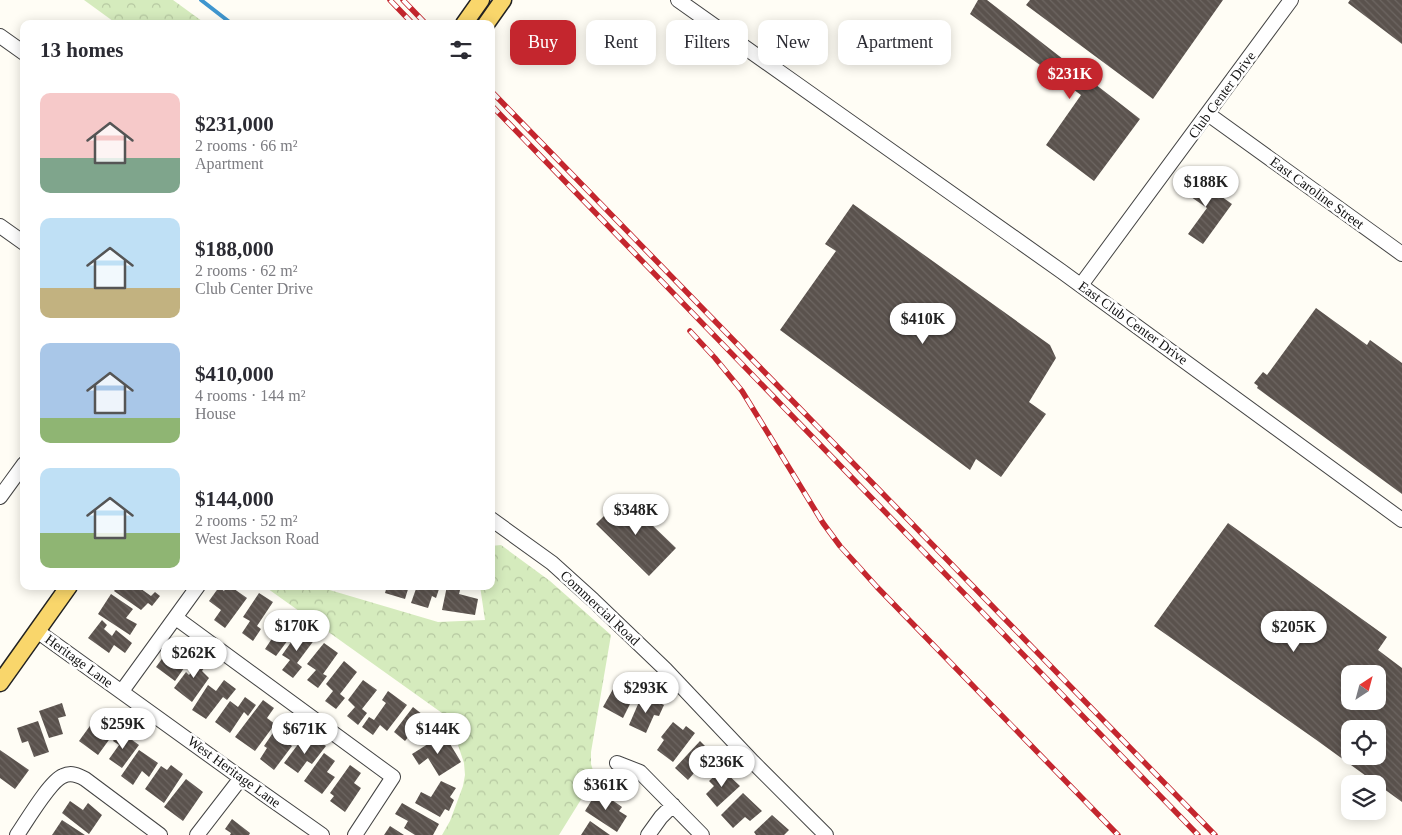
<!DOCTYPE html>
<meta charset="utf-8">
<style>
:root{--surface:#fff;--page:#f7f7f7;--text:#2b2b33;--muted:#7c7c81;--accent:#c4262e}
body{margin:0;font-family:Georgia,serif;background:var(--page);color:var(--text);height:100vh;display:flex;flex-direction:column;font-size:19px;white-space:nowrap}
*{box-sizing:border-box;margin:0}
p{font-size:16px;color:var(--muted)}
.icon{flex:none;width:28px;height:28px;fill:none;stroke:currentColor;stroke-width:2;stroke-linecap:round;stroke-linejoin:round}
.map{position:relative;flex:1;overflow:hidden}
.sheet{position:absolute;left:20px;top:20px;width:475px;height:570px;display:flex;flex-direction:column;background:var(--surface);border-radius:10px;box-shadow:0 2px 12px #0003}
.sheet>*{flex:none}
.hud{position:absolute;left:510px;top:20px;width:475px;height:45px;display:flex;gap:10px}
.needle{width:32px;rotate:36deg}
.tools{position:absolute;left:1341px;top:665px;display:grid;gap:10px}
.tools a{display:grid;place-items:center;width:45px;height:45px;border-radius:10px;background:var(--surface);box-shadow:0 2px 12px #0003;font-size:25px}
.price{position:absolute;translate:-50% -42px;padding:0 11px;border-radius:18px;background:#fff;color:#222;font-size:16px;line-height:32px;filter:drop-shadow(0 1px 2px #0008)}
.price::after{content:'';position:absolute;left:50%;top:30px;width:15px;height:11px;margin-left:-8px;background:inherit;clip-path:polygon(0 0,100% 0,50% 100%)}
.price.current{background:var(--accent);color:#fff}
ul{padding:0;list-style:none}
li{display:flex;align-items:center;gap:15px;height:125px;padding:0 20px}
li span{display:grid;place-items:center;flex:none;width:140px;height:100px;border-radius:10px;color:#555}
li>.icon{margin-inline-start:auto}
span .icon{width:60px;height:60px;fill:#fffc;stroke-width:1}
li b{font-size:21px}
h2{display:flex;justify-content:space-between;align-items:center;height:60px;padding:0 20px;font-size:21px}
.tag{padding:0 18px;border-radius:10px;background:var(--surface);box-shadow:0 2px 12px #0003;font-size:18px;line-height:45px}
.tag.current{background:var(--accent);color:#fff}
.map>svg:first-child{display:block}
.park{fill:url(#park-crowns)}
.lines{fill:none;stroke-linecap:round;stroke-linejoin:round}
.stream{stroke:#3f96cf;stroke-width:4}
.building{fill:url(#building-back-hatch);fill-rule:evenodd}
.minor-casing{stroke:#444;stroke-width:16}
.major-casing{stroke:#222;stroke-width:19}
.minor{stroke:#fff;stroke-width:14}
.major{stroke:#f9d66b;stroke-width:16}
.rail-casing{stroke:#c4262e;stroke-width:5.5}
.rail{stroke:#fff;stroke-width:4;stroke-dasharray:11;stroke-linecap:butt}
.labels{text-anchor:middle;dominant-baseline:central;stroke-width:5;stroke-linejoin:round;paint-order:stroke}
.street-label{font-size:14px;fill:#111;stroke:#fff}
</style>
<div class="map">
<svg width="1402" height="835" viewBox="0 0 1402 835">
<defs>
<pattern id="park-crowns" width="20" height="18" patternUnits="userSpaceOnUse" patternTransform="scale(1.25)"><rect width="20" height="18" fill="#d5ebbd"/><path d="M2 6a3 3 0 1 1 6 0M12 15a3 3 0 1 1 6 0" fill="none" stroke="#b6c8a1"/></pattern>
<pattern id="building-back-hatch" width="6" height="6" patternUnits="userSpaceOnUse" patternTransform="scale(1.25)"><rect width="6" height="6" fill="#5a524d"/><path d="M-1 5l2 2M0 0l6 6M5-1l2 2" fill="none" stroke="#6d6662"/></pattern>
</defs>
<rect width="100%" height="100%" fill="#fffdf5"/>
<path class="park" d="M 84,0 L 173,0 L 206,24 L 117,24 Z
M 501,545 L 550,581 L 611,635 L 591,752 L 591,764 L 595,777 L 559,835 L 442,835 L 450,821 L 463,786 L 465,775 L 464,763 L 449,718 L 264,586 L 316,586 L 438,622 L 485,620 L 480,586 L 491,586 L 491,546 Z"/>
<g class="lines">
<path class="stream" d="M 201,0 L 232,24"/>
</g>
<path class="building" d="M 978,0 L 987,0 L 1140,119 L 1094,181 L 1046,145 L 1081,95 L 970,14 Z
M 1030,0 L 1223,0 L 1153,99 L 1026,5 Z
M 1350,0 L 1402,0 L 1402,44 L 1348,3 Z
M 1191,175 L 1232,204 L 1203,244 L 1188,234 L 1207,208 L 1181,190 Z
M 853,204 L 1050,345 L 1056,358 L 1029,402 L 1046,414 L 1001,477 L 976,459 L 970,470 L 780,330 L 836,251 L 825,244 Z
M 1316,308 L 1367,345 L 1370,340 L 1402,363 L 1402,494 L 1257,388 L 1258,386 L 1254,383 L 1263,372 L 1267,375 Z
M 623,497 L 676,548 L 649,576 L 596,524 Z
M 1228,523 L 1387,637 L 1378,650 L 1402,668 L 1402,802 L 1315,739 L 1154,626 ZM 1350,674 L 1378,674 L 1378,701 L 1350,701 ZM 1350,729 L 1378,729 L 1378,756 L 1350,756 Z
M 118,586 L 137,586 L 151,596 L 155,592 L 160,596 L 152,606 L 148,603 L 141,610 L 114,591 Z
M 227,586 L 230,586 L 247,598 L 225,628 L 214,620 L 221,610 L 209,601 L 219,587 L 224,591 Z
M 387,586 L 409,586 L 405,599 L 385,593 Z
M 417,586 L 440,586 L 436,598 L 432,596 L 428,608 L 411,603 Z
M 447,586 L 461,586 L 459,594 L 478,599 L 475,615 L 442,610 Z
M 259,593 L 273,602 L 257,626 L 261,629 L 253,641 L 242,633 L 250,621 L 243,617 Z
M 111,594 L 133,609 L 126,618 L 137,624 L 130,635 L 98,614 Z
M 280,611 L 299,625 L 292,634 L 287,631 L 283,636 L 288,640 L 276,656 L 265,649 L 273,637 L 265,632 Z
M 102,620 L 107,625 L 104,629 L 112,636 L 116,630 L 132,643 L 125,653 L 114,645 L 109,653 L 88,638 Z
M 301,628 L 315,639 L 297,663 L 302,667 L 293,678 L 282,670 L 290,660 L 282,655 Z
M 185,643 L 196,651 L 175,681 L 156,667 L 169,649 L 177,654 Z
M 324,643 L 338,653 L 323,674 L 327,676 L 318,688 L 307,680 L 316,670 L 307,664 Z
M 200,653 L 209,661 L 202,671 L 209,678 L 192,702 L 174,688 L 186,672 L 189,675 L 195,668 L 190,665 Z
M 344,661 L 357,672 L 340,694 L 345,698 L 336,709 L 325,701 L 333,691 L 326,684 Z
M 224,680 L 236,689 L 227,700 L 223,697 L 206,719 L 192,710 L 208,685 L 216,691 Z
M 363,680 L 377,690 L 362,709 L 367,713 L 358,725 L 347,716 L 355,707 L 348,700 Z
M 617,682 L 636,692 L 623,718 L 603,707 Z
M 388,691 L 407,705 L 387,731 L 380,725 L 373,735 L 362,727 L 369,717 L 374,720 L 386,703 L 382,700 Z
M 642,695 L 664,705 L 659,716 L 654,715 L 646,733 L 629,725 Z
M 245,697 L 256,705 L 248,716 L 244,712 L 230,733 L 215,722 L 230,701 L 238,707 Z
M 263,700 L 274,708 L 267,718 L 275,724 L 255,751 L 235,737 Z
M 62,703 L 66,716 L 58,718 L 63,734 L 49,738 L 39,711 Z
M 413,707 L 436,725 L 425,740 L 413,731 L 405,741 L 394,732 Z
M 100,712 L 119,726 L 98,755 L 79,741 Z
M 38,721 L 49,752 L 34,757 L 28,741 L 22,743 L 17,728 Z
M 281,721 L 292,729 L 284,740 L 292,746 L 274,770 L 260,759 L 267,748 L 264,746 Z
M 673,722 L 683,730 L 686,726 L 695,733 L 673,762 L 657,750 L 664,740 L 661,737 Z
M 120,731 L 139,745 L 122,768 L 109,759 L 119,745 L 113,741 Z
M 444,734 L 461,762 L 439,776 L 428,758 L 419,765 L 412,754 Z
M 315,738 L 326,746 L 312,764 L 307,761 L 298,773 L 284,763 L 299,743 L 307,749 Z
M 700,741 L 717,758 L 699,776 L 695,772 L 688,780 L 675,768 Z
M 0,750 L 29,770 L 15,789 L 0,778 Z
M 139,750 L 158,763 L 149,777 L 142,771 L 133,785 L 121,776 Z
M 324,753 L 335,761 L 327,772 L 335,777 L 322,794 L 304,781 Z
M 171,765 L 183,774 L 164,803 L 145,789 L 161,766 L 167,770 Z
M 350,765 L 361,773 L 354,783 L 361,788 L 345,812 L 330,801 L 334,796 L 330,793 Z
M 722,769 L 740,786 L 717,807 L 706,794 L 714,786 L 709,781 Z
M 186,779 L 203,792 L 183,821 L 164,807 Z
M 441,781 L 456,788 L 450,797 L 454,800 L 449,811 L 445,809 L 440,817 L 415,803 L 421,792 L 431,797 Z
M 598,790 L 622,807 L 619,811 L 627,816 L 617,832 L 585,811 Z
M 743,793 L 762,811 L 750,821 L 745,817 L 733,828 L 721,815 Z
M 70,801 L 83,810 L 88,803 L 102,815 L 89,834 L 62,813 Z
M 402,803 L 439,824 L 433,835 L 415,835 L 404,828 L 408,821 L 395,814 Z
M 772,815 L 789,830 L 784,835 L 756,835 L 754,832 Z
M 232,819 L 250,833 L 249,835 L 230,835 L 231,833 L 225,829 Z
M 62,820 L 85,835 L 52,835 Z
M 590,821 L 610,835 L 581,835 Z
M 390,826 L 404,835 L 384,835 Z"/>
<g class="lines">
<g class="minor-casing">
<path id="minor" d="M 678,0 L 1061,271 L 1402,520
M 0,36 L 24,53
M 1208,114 L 1402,254
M 0,226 L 24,243
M 1081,285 L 1291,0
M 0,497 L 24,464
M 491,519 L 552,563 L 593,600 L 665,669 L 753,762 L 826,835
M 176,618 L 393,777 L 355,835
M 37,631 L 241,778 L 322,835
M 122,691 L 198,586
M 617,763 L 640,772 L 702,835
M 17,835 C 26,822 50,781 63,776 C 71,772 78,775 85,779 L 160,835
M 197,835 L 241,778
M 648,835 L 661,817 L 673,805"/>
</g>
<g class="major-casing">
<path id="major" d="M 464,24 L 481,0
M 486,24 L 503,0
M 0,683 L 69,586"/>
</g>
<use href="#minor" class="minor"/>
<use href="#major" class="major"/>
<g class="rail-casing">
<path id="rail" d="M 390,0 L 413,24
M 403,0 L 426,24
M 491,91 L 1215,835
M 491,105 L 1198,835
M 690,331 L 715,358 L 742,391 L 823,523 L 840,546 L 877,587 L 1118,835"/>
</g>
<use href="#rail" class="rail"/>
</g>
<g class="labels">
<g class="street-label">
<text transform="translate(1222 95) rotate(-54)">Club Center Drive</text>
<text transform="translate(1317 193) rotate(36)">East Caroline Street</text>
<text transform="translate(1133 323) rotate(36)">East Club Center Drive</text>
<text transform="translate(600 608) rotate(43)">Commercial Road</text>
<text transform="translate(79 661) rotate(36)">Heritage Lane</text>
<text transform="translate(234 772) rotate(36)">West Heritage Lane</text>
</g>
</g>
</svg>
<div class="tools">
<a><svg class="needle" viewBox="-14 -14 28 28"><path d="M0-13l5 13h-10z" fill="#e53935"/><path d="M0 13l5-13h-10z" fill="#7c7c81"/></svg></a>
<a><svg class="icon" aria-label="locate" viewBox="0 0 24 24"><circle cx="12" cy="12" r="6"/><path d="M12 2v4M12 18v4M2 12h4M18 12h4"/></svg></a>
<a><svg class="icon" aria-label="layers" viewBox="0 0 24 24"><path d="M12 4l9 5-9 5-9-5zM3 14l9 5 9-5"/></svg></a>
</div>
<b class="price current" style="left:1070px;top:100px">$231K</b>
<b class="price" style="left:1206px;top:208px">$188K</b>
<b class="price" style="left:923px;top:345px">$410K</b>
<b class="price" style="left:636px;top:536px">$348K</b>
<b class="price" style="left:297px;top:652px">$170K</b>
<b class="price" style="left:1294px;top:653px">$205K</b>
<b class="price" style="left:194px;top:679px">$262K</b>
<b class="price" style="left:646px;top:714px">$293K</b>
<b class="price" style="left:123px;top:750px">$259K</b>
<b class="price" style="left:305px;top:755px">$671K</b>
<b class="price" style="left:438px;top:755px">$144K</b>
<b class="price" style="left:722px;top:788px">$236K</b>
<b class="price" style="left:606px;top:811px">$361K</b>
<div class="hud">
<a class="tag current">Buy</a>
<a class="tag">Rent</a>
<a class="tag">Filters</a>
<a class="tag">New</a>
<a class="tag">Apartment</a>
</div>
<section class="sheet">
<h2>13 homes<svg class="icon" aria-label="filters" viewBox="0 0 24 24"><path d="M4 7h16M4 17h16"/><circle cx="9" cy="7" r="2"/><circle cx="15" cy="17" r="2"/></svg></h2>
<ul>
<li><span style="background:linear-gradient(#f6c9c9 65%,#7fa58c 0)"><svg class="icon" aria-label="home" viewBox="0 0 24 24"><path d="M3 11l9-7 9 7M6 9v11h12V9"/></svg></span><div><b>$231,000</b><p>2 rooms · 66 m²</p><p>Apartment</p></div></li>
<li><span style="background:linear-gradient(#bfe0f5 70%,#c2b280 0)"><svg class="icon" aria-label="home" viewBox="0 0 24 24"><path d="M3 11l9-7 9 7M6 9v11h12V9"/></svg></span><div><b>$188,000</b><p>2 rooms · 62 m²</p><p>Club Center Drive</p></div></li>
<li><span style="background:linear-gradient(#a9c7e8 75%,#8fb573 0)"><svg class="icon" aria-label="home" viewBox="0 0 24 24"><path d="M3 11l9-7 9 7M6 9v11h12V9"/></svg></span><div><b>$410,000</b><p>4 rooms · 144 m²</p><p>House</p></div></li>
<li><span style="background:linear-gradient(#bfe0f5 65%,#8fb573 0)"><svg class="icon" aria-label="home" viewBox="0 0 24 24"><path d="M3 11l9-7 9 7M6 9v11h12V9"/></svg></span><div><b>$144,000</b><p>2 rooms · 52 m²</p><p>West Jackson Road</p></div></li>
</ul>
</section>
</div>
